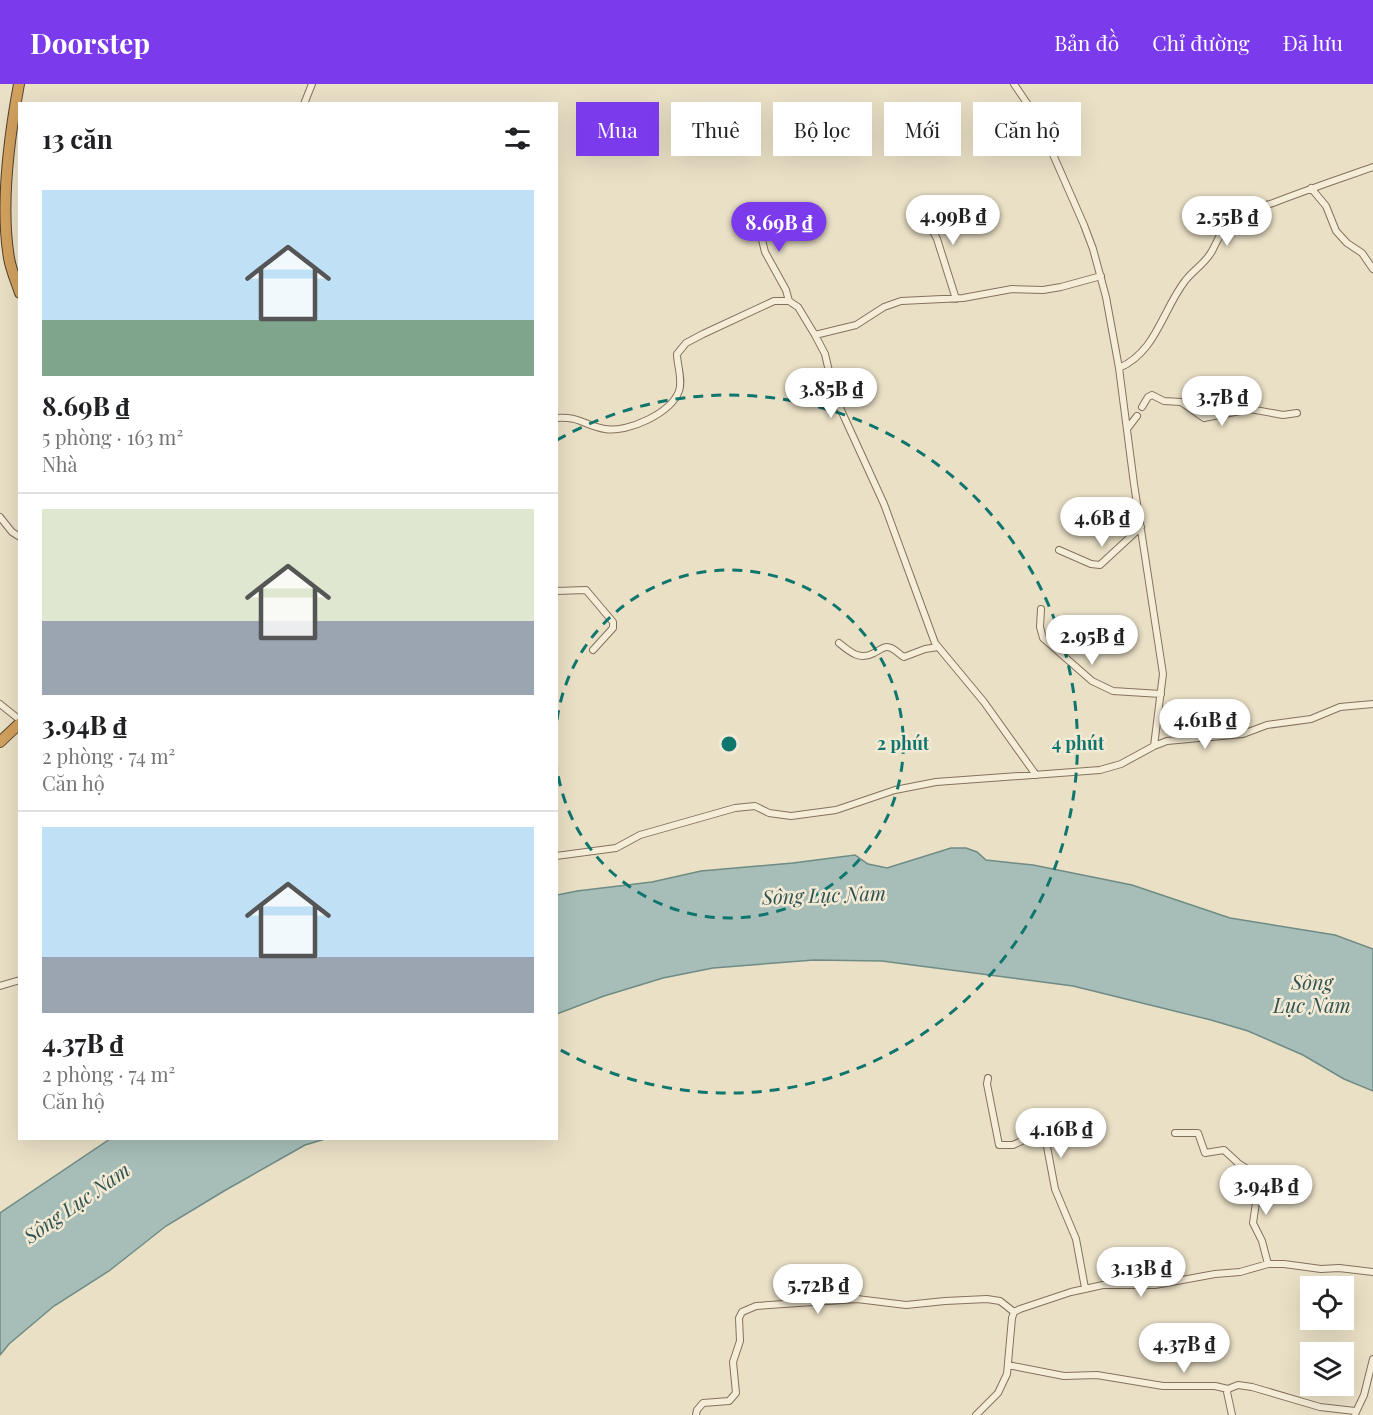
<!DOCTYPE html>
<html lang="vi">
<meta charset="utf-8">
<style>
:root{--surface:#fff;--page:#f2f2f2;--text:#202124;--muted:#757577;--line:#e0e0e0;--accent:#7c3aed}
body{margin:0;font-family:"Playfair Display",serif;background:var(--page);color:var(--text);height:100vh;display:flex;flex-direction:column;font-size:22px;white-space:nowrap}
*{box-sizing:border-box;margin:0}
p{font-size:20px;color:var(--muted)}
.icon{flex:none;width:33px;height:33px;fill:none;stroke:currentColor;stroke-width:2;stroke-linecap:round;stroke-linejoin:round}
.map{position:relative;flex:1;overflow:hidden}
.sheet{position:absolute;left:18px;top:18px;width:540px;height:1038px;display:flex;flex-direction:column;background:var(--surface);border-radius:0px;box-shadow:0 6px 24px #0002}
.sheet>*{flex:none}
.banner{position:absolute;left:576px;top:18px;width:570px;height:54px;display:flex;gap:12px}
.controls{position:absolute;left:1300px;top:1192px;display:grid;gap:12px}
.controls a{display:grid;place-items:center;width:54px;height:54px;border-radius:0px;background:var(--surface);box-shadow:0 6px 24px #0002;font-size:30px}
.price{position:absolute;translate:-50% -51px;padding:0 14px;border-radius:21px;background:#fff;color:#222;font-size:20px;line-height:39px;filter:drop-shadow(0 2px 3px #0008)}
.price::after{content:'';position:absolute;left:50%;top:36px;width:18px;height:14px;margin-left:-9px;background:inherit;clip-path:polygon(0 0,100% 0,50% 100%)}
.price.active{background:var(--accent);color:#fff}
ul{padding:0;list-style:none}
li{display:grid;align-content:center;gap:12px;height:318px;padding:0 24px}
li+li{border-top:2px solid var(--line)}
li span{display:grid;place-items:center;height:186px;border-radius:0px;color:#555}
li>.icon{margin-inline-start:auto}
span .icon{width:108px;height:108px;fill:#fffc;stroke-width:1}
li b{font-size:26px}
h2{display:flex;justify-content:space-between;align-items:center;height:72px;padding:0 24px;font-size:26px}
.chip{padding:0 21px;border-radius:0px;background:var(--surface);box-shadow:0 6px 24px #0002;font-size:21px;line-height:54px}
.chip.active{background:var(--accent);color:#fff}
header{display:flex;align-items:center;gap:36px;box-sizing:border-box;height:84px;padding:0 30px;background:var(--accent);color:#fff}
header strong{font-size:28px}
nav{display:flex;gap:33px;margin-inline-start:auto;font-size:21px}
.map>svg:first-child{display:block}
.water{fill:#a7beb8;stroke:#6e8b85;stroke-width:1.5}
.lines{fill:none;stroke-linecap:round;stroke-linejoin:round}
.street-casing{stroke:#84725d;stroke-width:8}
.highway-casing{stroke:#524131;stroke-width:12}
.street{stroke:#f6edd8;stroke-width:6}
.highway{stroke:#d2a15e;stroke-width:10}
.ring{fill:none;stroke:#0f766e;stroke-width:3;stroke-dasharray:10 8}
.labels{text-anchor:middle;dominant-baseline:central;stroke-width:5;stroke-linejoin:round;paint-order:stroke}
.water-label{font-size:20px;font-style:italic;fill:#305352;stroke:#f2ead4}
.centre{fill:#0f766e;stroke:#f2ead4;stroke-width:3}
.ring-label{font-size:18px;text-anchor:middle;font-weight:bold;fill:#0f766e;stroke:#f2ead4;stroke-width:5;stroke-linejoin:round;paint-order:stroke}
</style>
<header>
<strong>Doorstep</strong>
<nav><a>Bản đồ</a><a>Chỉ đường</a><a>Đã lưu</a></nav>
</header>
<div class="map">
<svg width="1373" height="1331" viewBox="0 0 1373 1331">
<rect width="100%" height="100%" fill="#eae0c6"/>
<path class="water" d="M 951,764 L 966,764 L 977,768 L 986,776 L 1033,781 L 1132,801 L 1230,834 L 1335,851 L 1373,865 L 1373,1007 L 1344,995 L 1303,971 L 1248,947 L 1211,936 L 1073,902 L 882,877 L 814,876 L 713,884 L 663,894 L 604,912 L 557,930 L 557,811 L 577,807 L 652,798 L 701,787 L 793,779 L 855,771 L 868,780 L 887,784 Z
M 110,1055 L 325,1055 L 305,1061 L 224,1107 L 166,1142 L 109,1187 L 54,1222 L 9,1260 L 0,1271 L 0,1129 Z"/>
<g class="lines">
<g class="street-casing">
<path id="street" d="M 1014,0 L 1037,34 L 1084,141 L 1093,165 L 1106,213 L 1119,284 L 1134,400 L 1163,590 L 1154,662
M 304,20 L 312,0
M 1311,104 L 1326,122 L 1336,147 L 1347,159 L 1362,169 L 1373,185
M 754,123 L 765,168 L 786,206 L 789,217
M 916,129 L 934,149 L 937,155 L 956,215
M 815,251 L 856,241 L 884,223 L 901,217 L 963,214 L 1012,205 L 1043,206 L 1061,203 L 1101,192
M 1119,284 C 1156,268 1162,227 1185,197 C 1193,186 1205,180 1212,167 C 1219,154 1223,142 1235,133 C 1247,122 1259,124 1273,119 C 1306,106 1339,95 1373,83
M 1142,323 L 1148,313 L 1152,311 L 1164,317 L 1181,318 L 1204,334 L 1250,325 L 1283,331 L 1297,329
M 556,334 C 580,332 585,342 605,345 C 628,349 671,329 679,307 C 683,296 677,281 677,270 L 686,259 L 703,250 L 774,217 L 789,217 L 798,223 L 815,251 L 825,270 L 835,313 L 884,420 L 935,559 L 984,618 L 1036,691
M 1127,345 L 1137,332
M 0,433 L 12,448 L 20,453
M 1059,466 L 1091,480 L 1100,481 L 1141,443
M 556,507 L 586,506 L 613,538 L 613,544 L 593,566
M 1041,525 L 1040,543 L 1043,554 L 1092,597 L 1113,607 L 1161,610
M 839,559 C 850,568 860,577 874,569 C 878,567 883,563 887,563 C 894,563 898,570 904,573 L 925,565 L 938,563
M 0,620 L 20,636
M 556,772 L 616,764 L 640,751 L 735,724 L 755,722 L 769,729 L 791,732 L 836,726 L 895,706 L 936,698 L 1100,686 L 1121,680 L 1154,662 L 1167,657 L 1243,650 L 1267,641 L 1311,635 L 1340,623 L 1373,620
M 0,902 L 20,896
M 988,994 L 987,1000 L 999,1061 L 1013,1061 L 1039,1049 L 1045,1052 L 1055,1105 L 1076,1155 L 1085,1204
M 1175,1049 L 1198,1049 L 1205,1069 L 1224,1066 L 1238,1079 L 1255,1090 L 1258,1105 L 1253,1139 L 1262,1157 L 1268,1180
M 1008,1281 L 1064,1292 L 1097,1291 L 1163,1302 L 1215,1302 L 1228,1305 L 1238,1301 L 1252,1303 L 1320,1323 L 1355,1327
M 1228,1305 L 1227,1308 L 1232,1331
M 1355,1330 L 1364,1311 L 1373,1275
M 696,1331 L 697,1326 L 703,1319 L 729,1317 L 736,1309 L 733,1278 L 740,1257 L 739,1234 L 742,1228 L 756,1222 L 857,1215 L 906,1221 L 945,1217 L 987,1215 L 1000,1217 L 1014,1228
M 976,1331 L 998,1309 L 1007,1290 L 1012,1234 L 1014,1228 L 1020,1225 L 1071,1208 L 1103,1201 L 1155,1201 L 1215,1190 L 1240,1188 L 1268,1180 L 1284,1180 L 1321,1185 L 1339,1184 L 1373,1188"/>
</g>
<g class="highway-casing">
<path id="highway" d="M 19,0 C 9,54 0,120 9,174 C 11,186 16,197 20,209
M 0,658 L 20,639"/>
</g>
<use href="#street" class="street"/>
<use href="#highway" class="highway"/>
</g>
<g class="ring">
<path d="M557 636A174 174 0 1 1 557 684"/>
<path d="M557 356A349 349 0 1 1 557 964"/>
</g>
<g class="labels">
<g class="water-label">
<text transform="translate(824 810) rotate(-2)">Sông Lục Nam</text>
<text x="1312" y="897">Sông<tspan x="1312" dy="23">Lục Nam</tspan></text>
<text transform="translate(76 1118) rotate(-35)">Sông Lục Nam</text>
</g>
</g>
<circle cx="729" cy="660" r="9" class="centre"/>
<g class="ring-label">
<text x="903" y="666">2 phút</text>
<text x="1078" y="666">4 phút</text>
</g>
</svg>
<div class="controls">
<a><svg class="icon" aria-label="locate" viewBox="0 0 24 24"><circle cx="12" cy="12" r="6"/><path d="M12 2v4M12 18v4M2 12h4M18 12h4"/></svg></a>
<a><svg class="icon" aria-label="layers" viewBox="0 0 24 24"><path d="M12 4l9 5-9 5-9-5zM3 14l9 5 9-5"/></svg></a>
</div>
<b class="price" style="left:953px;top:162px">4.99B ₫</b>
<b class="price" style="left:1227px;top:163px">2.55B ₫</b>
<b class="price active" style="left:779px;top:169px">8.69B ₫</b>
<b class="price" style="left:831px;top:335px">3.85B ₫</b>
<b class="price" style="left:1222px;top:343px">3.7B ₫</b>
<b class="price" style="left:1102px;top:464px">4.6B ₫</b>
<b class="price" style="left:1092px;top:582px">2.95B ₫</b>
<b class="price" style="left:1205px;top:666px">4.61B ₫</b>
<b class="price" style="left:1061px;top:1075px">4.16B ₫</b>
<b class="price" style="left:1266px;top:1132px">3.94B ₫</b>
<b class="price" style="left:1141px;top:1214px">3.13B ₫</b>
<b class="price" style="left:818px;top:1231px">5.72B ₫</b>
<b class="price" style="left:1184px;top:1290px">4.37B ₫</b>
<div class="banner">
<a class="chip active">Mua</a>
<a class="chip">Thuê</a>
<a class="chip">Bộ lọc</a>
<a class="chip">Mới</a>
<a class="chip">Căn hộ</a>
</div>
<section class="sheet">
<h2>13 căn<svg class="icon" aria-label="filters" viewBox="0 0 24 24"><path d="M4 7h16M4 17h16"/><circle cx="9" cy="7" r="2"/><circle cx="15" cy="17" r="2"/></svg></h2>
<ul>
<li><span style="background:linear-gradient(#bfe0f5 70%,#7fa58c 0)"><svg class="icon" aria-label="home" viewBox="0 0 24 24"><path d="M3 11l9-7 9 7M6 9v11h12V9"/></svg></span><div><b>8.69B ₫</b><p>5 phòng · 163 m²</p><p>Nhà</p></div></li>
<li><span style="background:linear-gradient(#dfe7d0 60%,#9aa5b1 0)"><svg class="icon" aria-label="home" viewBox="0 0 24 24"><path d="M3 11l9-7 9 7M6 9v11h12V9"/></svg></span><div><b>3.94B ₫</b><p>2 phòng · 74 m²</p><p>Căn hộ</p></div></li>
<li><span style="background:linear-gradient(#bfe0f5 70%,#9aa5b1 0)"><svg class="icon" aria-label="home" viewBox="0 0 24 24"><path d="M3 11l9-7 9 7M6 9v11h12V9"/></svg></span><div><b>4.37B ₫</b><p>2 phòng · 74 m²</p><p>Căn hộ</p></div></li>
</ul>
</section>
</div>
